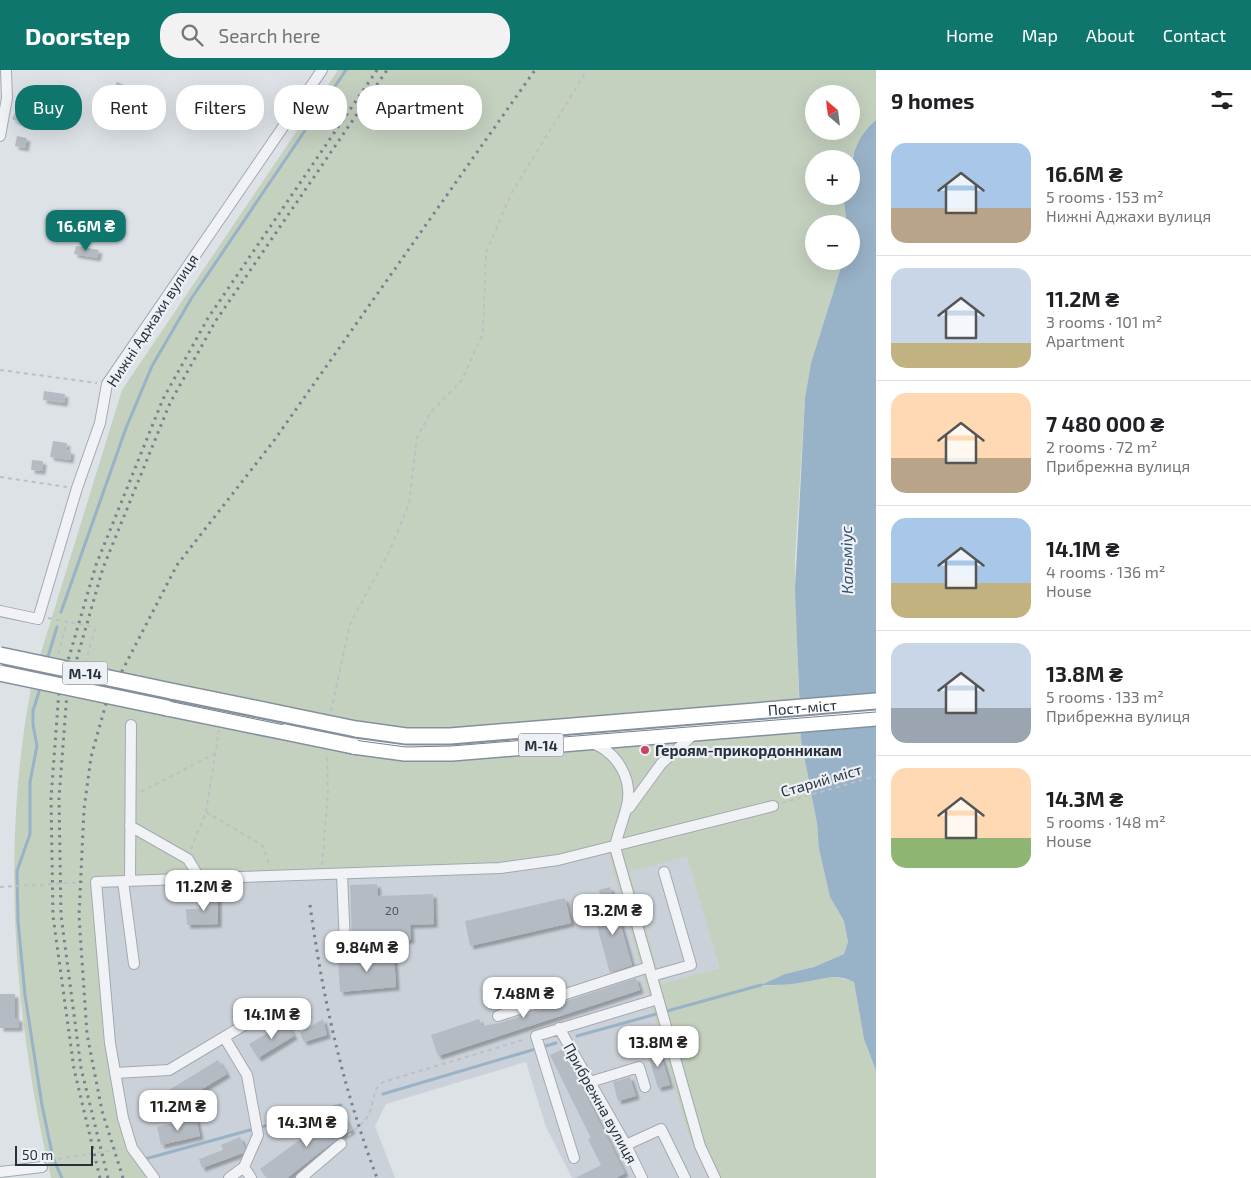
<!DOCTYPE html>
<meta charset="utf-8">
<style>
:root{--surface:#fff;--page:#f2f2f2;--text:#202124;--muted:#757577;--line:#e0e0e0;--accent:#0f766e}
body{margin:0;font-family:"Exo 2",sans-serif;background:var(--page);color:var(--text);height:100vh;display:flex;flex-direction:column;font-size:19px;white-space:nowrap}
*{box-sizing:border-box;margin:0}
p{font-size:16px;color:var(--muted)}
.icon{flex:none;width:28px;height:28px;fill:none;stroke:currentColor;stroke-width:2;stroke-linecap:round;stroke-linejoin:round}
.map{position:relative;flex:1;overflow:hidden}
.details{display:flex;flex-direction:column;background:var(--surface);width:375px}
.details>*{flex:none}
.banner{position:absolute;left:15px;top:15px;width:475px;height:45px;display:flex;gap:10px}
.needle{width:32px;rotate:332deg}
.fabs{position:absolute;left:805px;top:15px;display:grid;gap:10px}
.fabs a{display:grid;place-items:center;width:55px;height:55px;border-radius:50%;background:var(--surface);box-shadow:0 5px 20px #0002;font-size:25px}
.scale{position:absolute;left:15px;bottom:12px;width:78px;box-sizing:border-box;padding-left:5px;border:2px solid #27313d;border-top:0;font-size:14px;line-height:18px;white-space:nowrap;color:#27313d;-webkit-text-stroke:4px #edf0f5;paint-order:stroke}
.price{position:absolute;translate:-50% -42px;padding:0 11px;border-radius:10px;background:#fff;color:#222;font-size:16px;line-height:32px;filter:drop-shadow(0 1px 2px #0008)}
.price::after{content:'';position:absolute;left:50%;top:30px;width:15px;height:11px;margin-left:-8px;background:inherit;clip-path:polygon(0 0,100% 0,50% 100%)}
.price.selected{background:var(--accent);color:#fff}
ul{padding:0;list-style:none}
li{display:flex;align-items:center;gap:15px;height:125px;padding:0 15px}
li+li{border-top:1px solid var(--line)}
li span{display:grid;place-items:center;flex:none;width:140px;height:100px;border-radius:15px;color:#555}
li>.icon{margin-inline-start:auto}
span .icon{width:60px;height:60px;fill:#fffc;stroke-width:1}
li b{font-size:21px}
h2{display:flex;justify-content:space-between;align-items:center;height:60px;padding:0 15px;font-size:21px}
.pill{padding:0 18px;border-radius:20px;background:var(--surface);box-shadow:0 5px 20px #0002;font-size:18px;line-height:45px}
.pill.selected{background:var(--accent);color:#fff}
header{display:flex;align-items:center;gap:30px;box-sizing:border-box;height:70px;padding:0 25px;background:var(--accent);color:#fff}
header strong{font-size:24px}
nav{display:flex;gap:28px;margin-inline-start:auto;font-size:18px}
.search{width:350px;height:45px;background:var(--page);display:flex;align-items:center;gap:12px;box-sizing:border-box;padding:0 18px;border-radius:20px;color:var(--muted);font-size:19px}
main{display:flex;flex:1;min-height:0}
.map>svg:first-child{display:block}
.built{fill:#cbd1d9}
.green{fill:#c4d1bf;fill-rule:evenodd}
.water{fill:#98b2c7}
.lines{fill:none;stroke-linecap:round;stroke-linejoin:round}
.stream{stroke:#98b2c7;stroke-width:3}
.building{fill:#b5bbc3;filter:url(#shadow)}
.minor-casing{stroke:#a3a9b1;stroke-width:12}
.highway-casing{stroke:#85909d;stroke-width:18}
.path{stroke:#bcc0c5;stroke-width:2;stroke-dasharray:4 4;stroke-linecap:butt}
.minor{stroke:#f0f2f5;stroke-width:10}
.highway{stroke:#fff;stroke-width:15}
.tram{stroke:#778290;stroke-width:1}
.rail{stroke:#778290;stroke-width:3;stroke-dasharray:2.5 5;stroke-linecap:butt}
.highway-bridge-casing{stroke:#85909d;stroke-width:18;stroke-linecap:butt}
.highway-bridge{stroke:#fff;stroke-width:15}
.poi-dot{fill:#cb4362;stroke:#edf0f5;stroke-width:2}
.labels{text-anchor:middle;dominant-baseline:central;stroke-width:4.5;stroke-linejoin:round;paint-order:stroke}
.number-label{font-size:12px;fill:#4a545e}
.shield{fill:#edf0f5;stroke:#626a74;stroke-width:1}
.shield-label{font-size:14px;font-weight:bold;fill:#27313d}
.street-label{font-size:15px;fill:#27313d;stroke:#edf0f5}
.poi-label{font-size:15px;font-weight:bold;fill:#27313d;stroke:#edf0f5;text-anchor:start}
.water-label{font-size:16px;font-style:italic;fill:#325270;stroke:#edf0f5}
</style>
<header>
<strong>Doorstep</strong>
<div class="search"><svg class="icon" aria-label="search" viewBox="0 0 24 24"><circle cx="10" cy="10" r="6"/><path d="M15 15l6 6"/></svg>Search here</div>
<nav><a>Home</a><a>Map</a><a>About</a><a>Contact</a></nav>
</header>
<main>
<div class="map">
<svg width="876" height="1108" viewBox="0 0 876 1108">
<defs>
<filter id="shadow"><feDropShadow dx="3.5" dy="3.5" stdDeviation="1" flood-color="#0004"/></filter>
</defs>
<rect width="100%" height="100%" fill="#dde2e7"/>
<path class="built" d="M 608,782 L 686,1059 L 710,1108 L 572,1108 L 546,1057 L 526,992 L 386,1034 L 375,1056 L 395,1108 L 146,1108 L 126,1046 L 114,973 L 100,816 Z
M 687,785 L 719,898 L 662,915 L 630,802 Z"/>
<path class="green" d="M 338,0 L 876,0 L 876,50 L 863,65 L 851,90 L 814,89 L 814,126 L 843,126 L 847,154 L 814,154 L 814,191 L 843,191 L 811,293 L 805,328 L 795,490 L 799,633 L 407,662 L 39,589 L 122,320 ZM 814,24 L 851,24 L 851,61 L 814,61 Z
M 32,613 L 382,685 L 800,658 L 817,753 L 819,779 L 830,827 L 844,851 L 848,872 L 844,884 L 814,897 L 785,904 L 762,915 C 791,917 831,900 854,912 L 864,969 L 876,1001 L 876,1108 L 710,1108 L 686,1059 L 608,783 L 559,794 L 100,816 L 114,973 L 126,1046 L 146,1108 L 51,1108 C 14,946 0,777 32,613 ZM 687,786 L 719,898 L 662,914 L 630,802 Z"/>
<path class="water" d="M 876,50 L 876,1001 L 864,969 L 854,912 C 837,903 823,909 804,912 C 790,915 775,915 761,915 L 785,904 L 814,897 L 844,884 L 848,872 L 844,851 L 830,827 L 819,779 L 817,753 L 801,669 L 795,520 L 805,328 L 811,293 L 843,191 L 851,191 L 851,154 L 847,154 L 843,126 L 851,126 C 851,95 850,73 876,50 Z"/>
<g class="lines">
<path class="stream" d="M 61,542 L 126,358 L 152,296 L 191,229 L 346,0
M 47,590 L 57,557
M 41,615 L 33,641 L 33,655 L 37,676 L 30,712 L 30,764 L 17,801 L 18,851 L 25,925 L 42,1035 L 53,1088 L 62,1108
M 577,966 L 761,915
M 383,1024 L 556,973
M 145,1089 L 341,1035"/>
</g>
<path class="building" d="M 117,12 L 136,20 L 131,32 L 119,27 L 121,23 L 113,19 Z
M 17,39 L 27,44 L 22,54 L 12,49 Z
M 17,66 L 27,68 L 25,78 L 15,76 Z
M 66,149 L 74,151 L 72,162 L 64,160 Z
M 76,176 L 99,180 L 97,188 L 74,184 Z
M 44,321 L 65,324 L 64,333 L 43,330 Z
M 53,371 L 67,373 L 66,380 L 71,381 L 70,390 L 50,387 Z
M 32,390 L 43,391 L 42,401 L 31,400 Z
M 377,814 L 378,826 L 433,824 L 434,854 L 410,855 L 411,870 L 352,872 L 350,815 Z
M 610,817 L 632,895 L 610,903 L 597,856 L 609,853 L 599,820 Z
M 218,826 L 218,854 L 187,855 L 186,839 L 199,839 L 199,827 Z
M 565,828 L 571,853 L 470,876 L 465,851 Z
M 394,885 L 396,917 L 340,922 L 338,889 Z
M 636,908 L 640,920 L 438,986 L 431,965 L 479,949 L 482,956 L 500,953 Z
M 0,924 L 15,924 L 15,948 L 19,948 L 19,958 L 0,958 Z
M 323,949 L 327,965 L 304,972 L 300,963 Z
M 286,952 L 294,966 L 258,988 L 249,974 Z
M 563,979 L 625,1103 L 616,1108 L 575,1108 L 601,1095 L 588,1069 L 591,1068 L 550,985 Z
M 659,979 L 670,1015 L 658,1018 L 647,982 Z
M 218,990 L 227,1004 L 159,1045 L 151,1031 Z
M 630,1007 L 636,1026 L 618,1031 L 613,1012 Z
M 339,1041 L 352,1060 L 337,1069 L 287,1108 L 267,1108 L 260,1099 Z
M 196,1048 L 200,1066 L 161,1075 L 157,1057 Z
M 240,1067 L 245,1079 L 243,1083 L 202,1098 L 199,1089 L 223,1080 L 221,1075 Z"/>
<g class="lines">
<g class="minor-casing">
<path id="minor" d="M 0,66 L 7,28 L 6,0
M 0,541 L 38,549 L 77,418 L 100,353 L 107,314 L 322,0
M 592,673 C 617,682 633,709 627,735 C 624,749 618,762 615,777 L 700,1076 L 715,1108
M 629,738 L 661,694 L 695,663
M 130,756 L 188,789 L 200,809
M 342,804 L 345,875
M 123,811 L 134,894
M 130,811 L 131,655
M 652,906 L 691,895 L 664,802
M 498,946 L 649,897
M 559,958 L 626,1075 L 642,1108
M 224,967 L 247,1005 L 258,1065 L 244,1097 L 229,1108
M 115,1003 L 169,1000 L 271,939
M 590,1012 L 639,997 L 645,1017
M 626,1075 L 661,1059 L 685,1108
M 574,1088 L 536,966 L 658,929
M 244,1097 L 251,1108
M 0,1102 L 42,1097
M 154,1108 L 132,1078 L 123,1048 L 110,973 L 96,812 L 500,798 L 558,790 L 773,736
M 301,1108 L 341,1074"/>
</g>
<g class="highway-casing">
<g id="highway">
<path d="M 171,621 L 288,645"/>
<path d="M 167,638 L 285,662"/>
<path id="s1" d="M 356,659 L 406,666 L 450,666 L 876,631"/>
<path d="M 353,676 L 405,683 L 452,683 L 876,648"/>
</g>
</g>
<path class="path" d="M 0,300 L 97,313
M 0,407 L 67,417
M 48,548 L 93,557 L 95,559 L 86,590
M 58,584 L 67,552
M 331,641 L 350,554 L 388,484 L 409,434 L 417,367 L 431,342 L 462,310 L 483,263 L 486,183 L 511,124 L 587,0
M 141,722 L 214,684
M 782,733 L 876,706
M 206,742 L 262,775 L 270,796
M 191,779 L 206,742 L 219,660
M 322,795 L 328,723 L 327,683
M 0,817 L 86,812
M 348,1066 C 369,1047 370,1048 375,1020 L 383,1012 L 526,969
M 51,1093 L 61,1088 L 122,1079"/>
<use href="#minor" class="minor"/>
<use href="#highway" class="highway"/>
<path class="tram" d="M 0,596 L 361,671 L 406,677 L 451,676 L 876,642"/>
<path class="rail" d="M 310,835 C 323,930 343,1018 377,1108
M 100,1108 L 74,999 L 53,846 L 51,728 L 59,621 L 96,495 L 163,329 L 208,248 L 377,0
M 108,1108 L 81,998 L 61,845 L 59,728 L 67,623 L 103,498 L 170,333 L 215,252 L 387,0
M 123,1108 L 102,1041 L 87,964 L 79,846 L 84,739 L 91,687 L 107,630 L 177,495 L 273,372 L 535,0"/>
<g class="highway-bridge-casing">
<path id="highway-bridge" d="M 0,585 L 171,621
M 0,603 L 167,638
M 288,645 L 356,659
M 285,662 L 353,676"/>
</g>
<use href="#highway-bridge" class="highway-bridge"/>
</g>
<circle class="poi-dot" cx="645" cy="680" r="5"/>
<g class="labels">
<g class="number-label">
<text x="392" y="840">20</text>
</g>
<g class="shield">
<rect x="62.5" y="591.5" width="45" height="23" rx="4"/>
<rect x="518.5" y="663.5" width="45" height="23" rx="4"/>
</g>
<g class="shield-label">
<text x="85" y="603">М-14</text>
<text x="541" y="675">М-14</text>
</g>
<g class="street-label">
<text transform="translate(152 250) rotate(-57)">Нижні Аджахи вулиця</text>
<text stroke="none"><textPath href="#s1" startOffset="448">Пост-міст</textPath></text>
<text transform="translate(821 710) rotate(-16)">Старий міст</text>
<text transform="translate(601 1033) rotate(61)">Прибрежна вулиця</text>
</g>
<g class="poi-label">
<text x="655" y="680">Героям-прикордонникам</text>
</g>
<g class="water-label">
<text transform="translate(846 490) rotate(-91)">Кальміус</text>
</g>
</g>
</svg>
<div class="fabs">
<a><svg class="needle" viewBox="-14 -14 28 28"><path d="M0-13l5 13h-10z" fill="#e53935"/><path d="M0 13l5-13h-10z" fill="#757577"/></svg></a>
<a>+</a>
<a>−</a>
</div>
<div class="scale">50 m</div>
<b class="price selected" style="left:86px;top:182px">16.6M ₴</b>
<b class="price" style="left:204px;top:842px">11.2M ₴</b>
<b class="price" style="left:613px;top:866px">13.2M ₴</b>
<b class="price" style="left:367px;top:903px">9.84M ₴</b>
<b class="price" style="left:524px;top:949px">7.48M ₴</b>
<b class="price" style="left:272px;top:970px">14.1M ₴</b>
<b class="price" style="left:658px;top:998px">13.8M ₴</b>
<b class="price" style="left:178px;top:1062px">11.2M ₴</b>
<b class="price" style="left:307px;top:1078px">14.3M ₴</b>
<div class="banner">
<a class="pill selected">Buy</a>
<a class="pill">Rent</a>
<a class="pill">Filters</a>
<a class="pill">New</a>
<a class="pill">Apartment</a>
</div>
</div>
<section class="details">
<h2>9 homes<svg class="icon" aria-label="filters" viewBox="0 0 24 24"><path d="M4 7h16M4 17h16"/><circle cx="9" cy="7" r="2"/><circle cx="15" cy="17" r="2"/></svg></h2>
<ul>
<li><span style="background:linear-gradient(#a9c7e8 65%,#b9a48a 0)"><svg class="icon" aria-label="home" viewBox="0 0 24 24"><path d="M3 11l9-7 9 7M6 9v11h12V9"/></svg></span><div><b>16.6M ₴</b><p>5 rooms · 153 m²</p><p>Нижні Аджахи вулиця</p></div></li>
<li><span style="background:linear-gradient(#c9d6e8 75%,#c2b280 0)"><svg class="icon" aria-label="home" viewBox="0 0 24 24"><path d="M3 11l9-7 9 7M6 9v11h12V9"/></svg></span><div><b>11.2M ₴</b><p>3 rooms · 101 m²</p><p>Apartment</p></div></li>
<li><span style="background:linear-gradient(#ffd9b3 65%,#b9a48a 0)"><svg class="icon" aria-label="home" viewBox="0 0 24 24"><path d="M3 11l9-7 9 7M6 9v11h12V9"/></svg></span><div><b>7 480 000 ₴</b><p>2 rooms · 72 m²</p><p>Прибрежна вулиця</p></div></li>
<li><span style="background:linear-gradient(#a9c7e8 65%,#c2b280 0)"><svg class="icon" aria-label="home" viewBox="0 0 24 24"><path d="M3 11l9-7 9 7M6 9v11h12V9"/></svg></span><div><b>14.1M ₴</b><p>4 rooms · 136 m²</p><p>House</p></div></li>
<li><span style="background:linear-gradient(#c9d6e8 65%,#9aa5b1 0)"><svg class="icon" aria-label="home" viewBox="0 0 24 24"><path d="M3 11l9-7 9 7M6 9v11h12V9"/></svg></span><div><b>13.8M ₴</b><p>5 rooms · 133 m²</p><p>Прибрежна вулиця</p></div></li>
<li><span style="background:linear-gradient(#ffd9b3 70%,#8fb573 0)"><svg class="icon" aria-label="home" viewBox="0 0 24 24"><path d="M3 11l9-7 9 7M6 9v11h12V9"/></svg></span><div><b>14.3M ₴</b><p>5 rooms · 148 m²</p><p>House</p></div></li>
</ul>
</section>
</main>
